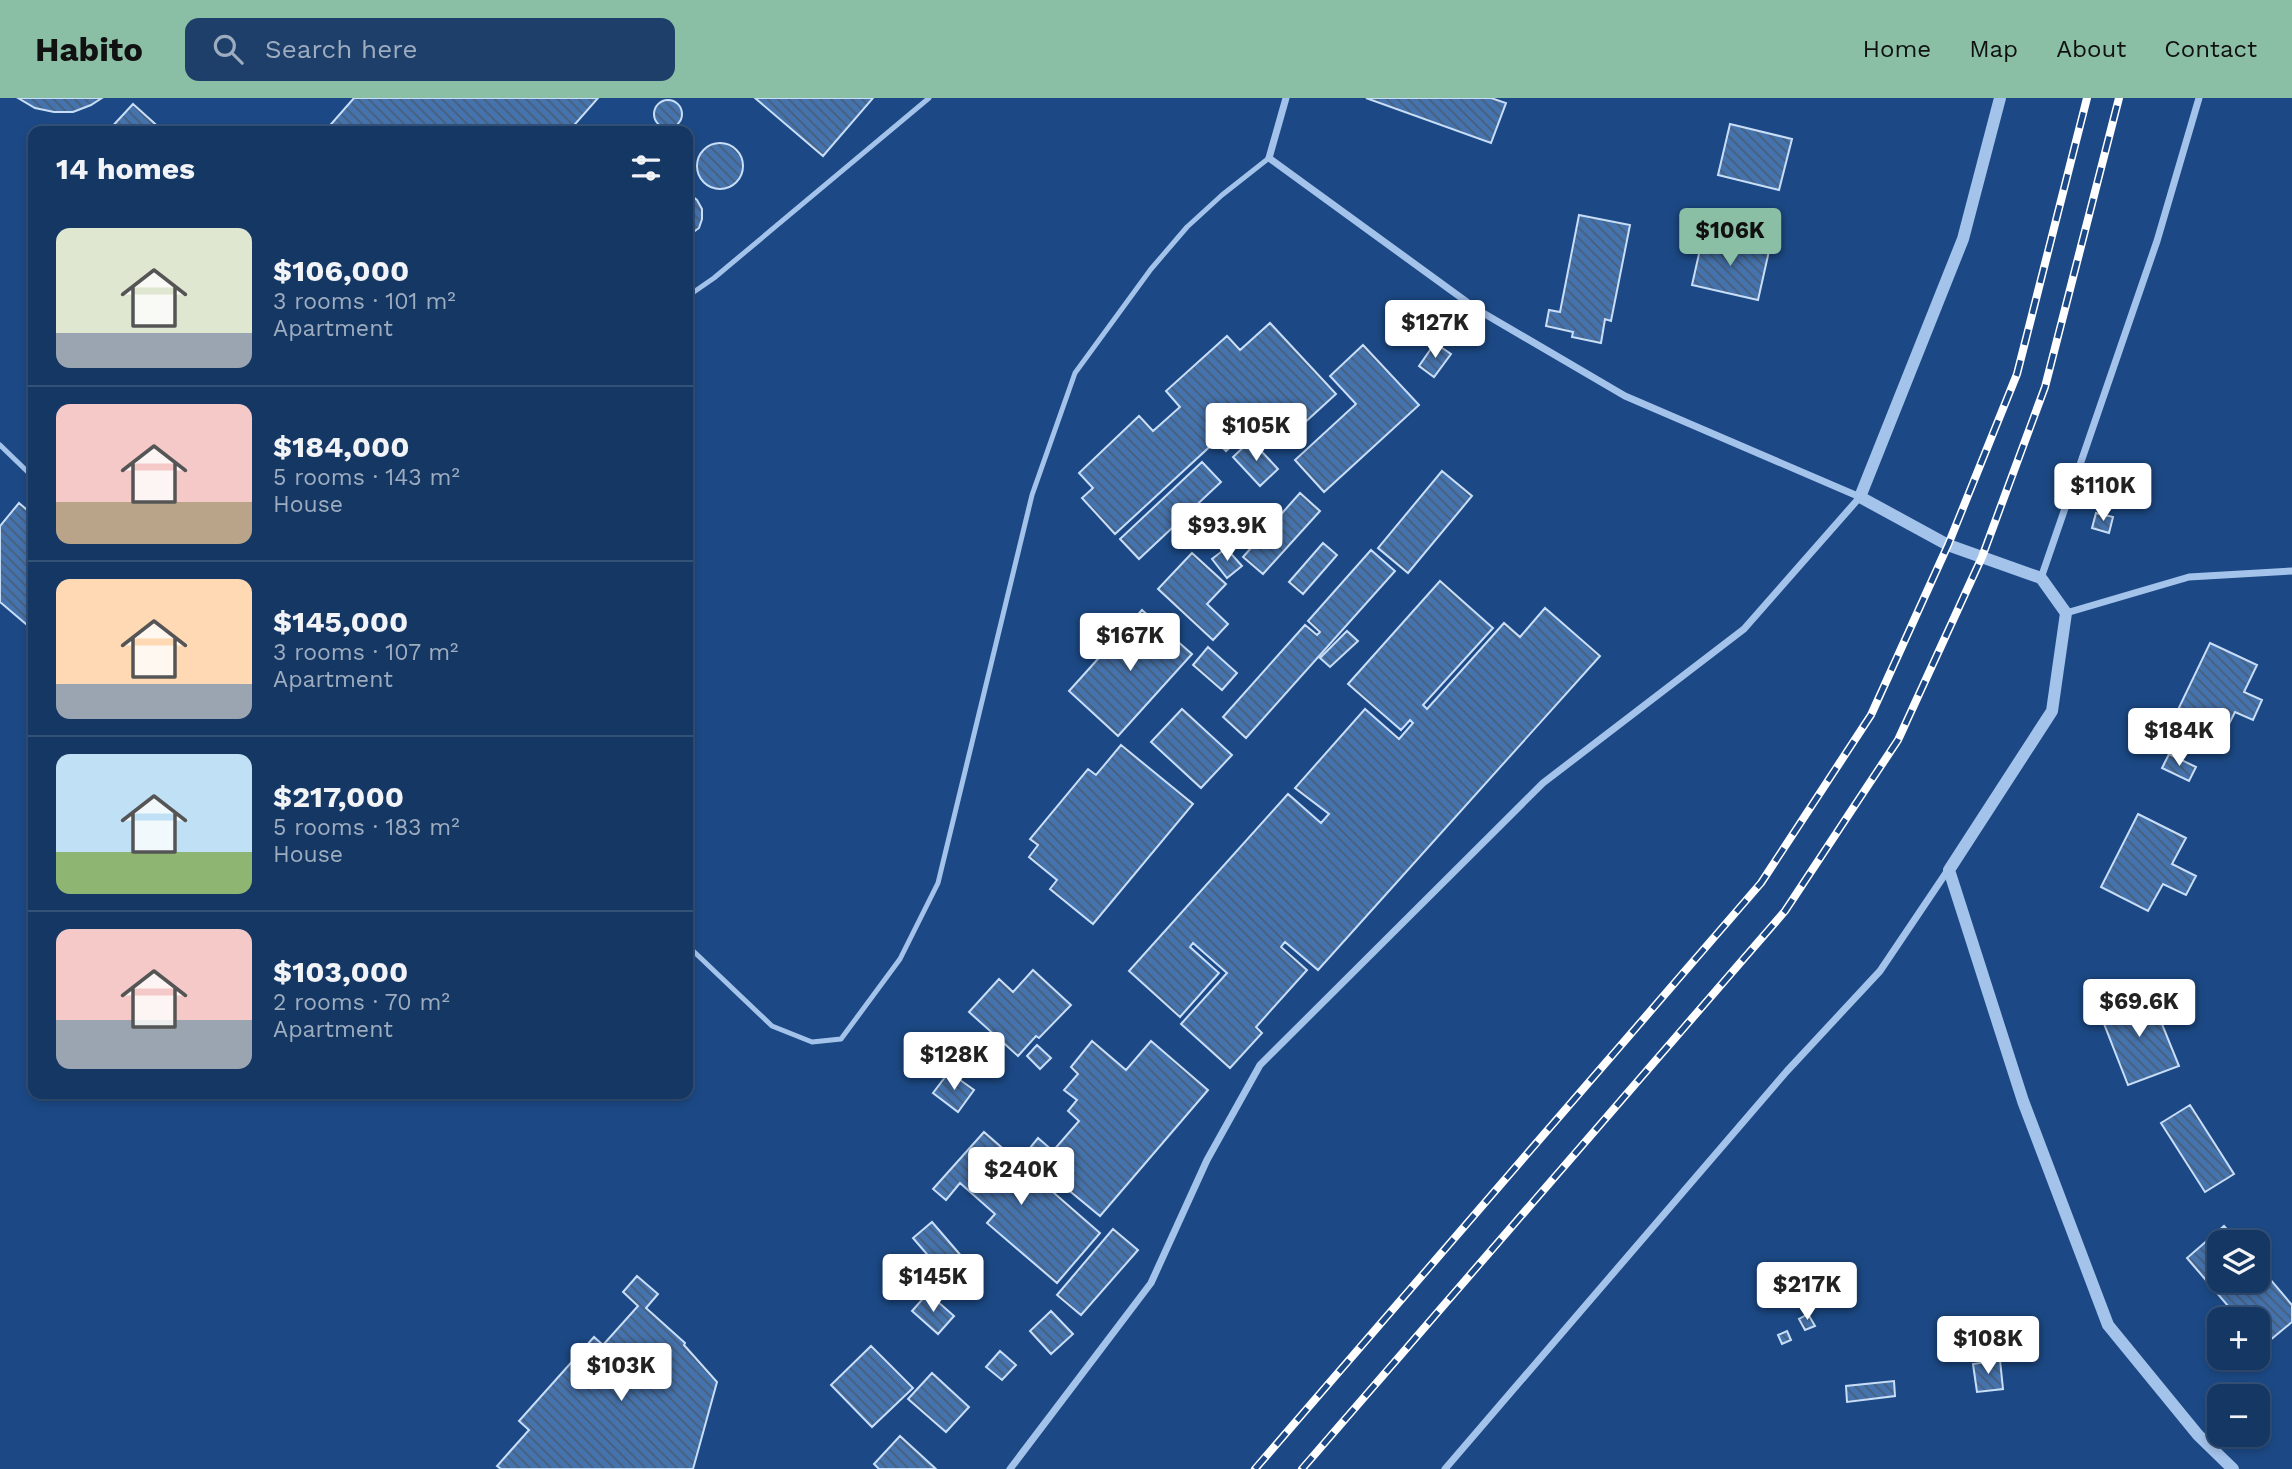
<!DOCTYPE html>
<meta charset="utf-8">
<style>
:root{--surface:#153764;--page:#1e3f6a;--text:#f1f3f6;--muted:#9dacbf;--line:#345178;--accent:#8abfa5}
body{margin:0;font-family:"Work Sans",sans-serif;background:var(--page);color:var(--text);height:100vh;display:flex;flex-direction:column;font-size:26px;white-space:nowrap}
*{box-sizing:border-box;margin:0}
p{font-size:23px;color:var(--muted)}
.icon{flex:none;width:38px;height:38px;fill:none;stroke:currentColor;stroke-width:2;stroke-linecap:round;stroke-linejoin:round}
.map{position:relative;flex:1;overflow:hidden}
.drawer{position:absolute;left:28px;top:28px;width:665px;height:973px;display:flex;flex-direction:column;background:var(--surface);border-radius:14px;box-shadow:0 4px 10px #0003,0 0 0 2px var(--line)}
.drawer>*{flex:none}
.buttons{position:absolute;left:2207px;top:1132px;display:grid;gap:14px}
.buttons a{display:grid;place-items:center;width:63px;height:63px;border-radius:14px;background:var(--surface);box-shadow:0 4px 10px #0003,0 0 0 2px var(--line);font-size:35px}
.price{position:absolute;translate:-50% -60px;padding:0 16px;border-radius:7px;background:#fff;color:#222;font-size:23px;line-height:46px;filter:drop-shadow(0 2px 4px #0008)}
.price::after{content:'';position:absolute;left:50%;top:42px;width:21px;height:16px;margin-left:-10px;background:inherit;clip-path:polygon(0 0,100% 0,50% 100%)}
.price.current{background:var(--accent);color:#111}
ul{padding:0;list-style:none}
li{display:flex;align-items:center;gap:21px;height:175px;padding:0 28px}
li+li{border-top:2px solid var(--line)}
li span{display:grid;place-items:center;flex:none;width:196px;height:140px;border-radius:14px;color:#555}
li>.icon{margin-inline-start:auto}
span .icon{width:84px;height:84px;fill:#fffc;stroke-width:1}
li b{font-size:30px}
h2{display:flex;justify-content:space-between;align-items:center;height:84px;padding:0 28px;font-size:30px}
header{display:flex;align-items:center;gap:42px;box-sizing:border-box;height:98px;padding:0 35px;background:var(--accent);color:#111}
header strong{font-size:33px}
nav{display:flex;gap:38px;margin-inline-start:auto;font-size:24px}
.search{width:490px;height:63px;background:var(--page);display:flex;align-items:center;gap:18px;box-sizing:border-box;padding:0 24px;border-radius:14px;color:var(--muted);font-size:26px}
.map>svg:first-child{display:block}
.building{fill:url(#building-back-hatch);stroke:#c8def8;stroke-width:2}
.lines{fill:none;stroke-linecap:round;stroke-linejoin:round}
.service{stroke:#a4c3eb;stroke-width:5}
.minor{stroke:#a4c3eb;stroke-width:7}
.tertiary{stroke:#a4c3eb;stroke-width:12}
.rail-casing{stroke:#fff;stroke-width:8}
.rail{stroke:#1c4985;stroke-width:5;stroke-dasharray:16;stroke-linecap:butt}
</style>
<header>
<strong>Habito</strong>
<div class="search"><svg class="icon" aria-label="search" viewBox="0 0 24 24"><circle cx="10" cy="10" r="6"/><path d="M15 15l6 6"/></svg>Search here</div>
<nav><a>Home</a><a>Map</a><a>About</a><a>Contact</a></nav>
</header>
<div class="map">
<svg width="2292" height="1371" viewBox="0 0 2292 1371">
<defs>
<pattern id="building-back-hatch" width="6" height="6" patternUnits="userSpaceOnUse" patternTransform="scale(1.75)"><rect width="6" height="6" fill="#4573ae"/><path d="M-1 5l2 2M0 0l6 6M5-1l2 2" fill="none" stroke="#495e78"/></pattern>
</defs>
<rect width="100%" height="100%" fill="#1c4985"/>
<path class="building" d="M 102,0 L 91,7 L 73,14 L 54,14 L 35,10 L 18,0 Z
M 354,0 L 598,0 L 569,33 L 325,33 Z
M 755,0 L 873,0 L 823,58 Z
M 1366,0 L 1491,0 L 1506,5 L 1491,45 Z
M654 16a14 14 0 1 1 28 0a14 14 0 1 1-28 0Z
M 133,6 L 163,33 L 108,33 Z
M 1730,26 L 1792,41 L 1779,92 L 1718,77 Z
M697 68a23 23 0 1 1 46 0a23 23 0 1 1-46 0Z
M 688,95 L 697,102 L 702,111 L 702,121 L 699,130 L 688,138 Z
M 1579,117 L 1630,127 L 1611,223 L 1605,221 L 1601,245 L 1572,239 L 1573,234 L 1546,228 L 1549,212 L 1560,214 Z
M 1703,138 L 1769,153 L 1758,202 L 1692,187 Z
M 1270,225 L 1336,296 L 1302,327 L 1296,321 L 1273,342 L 1257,325 L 1226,353 L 1216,343 L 1115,436 L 1082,400 L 1093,390 L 1079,375 L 1139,318 L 1153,333 L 1180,309 L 1166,293 L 1227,238 L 1240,252 Z
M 1435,245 L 1451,256 L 1434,279 L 1419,268 Z
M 1363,247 L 1419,307 L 1324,394 L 1295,362 L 1356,306 L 1330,278 Z
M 1251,342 L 1278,371 L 1260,388 L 1233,359 Z
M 1202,364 L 1221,384 L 1139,461 L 1120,441 Z
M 1442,373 L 1472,398 L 1408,475 L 1378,450 Z
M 1300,395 L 1320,413 L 1263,476 L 1243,459 Z
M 19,405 L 33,417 L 33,532 L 0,504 L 0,428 Z
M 2096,415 L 2113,419 L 2109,435 L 2092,430 Z
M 1323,445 L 1337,457 L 1303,496 L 1289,484 Z
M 1226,450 L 1242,468 L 1227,480 L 1212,461 Z
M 1371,452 L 1395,473 L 1246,640 L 1223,619 L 1305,527 L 1317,537 L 1320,534 L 1308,523 Z
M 1192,455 L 1226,486 L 1207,506 L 1228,526 L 1213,542 L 1158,491 Z
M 1440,483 L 1493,530 L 1423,607 L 1427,611 L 1504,525 L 1520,539 L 1545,510 L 1600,558 L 1318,872 L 1285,844 L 1281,849 L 1307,872 L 1256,929 L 1262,935 L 1230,970 L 1181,926 L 1227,875 L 1193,845 L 1190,849 L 1219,875 L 1180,919 L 1129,873 L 1288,696 L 1321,725 L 1329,716 L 1295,690 L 1365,611 L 1399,641 L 1413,625 L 1410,622 L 1401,632 L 1348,586 Z
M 1142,512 L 1192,556 L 1118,638 L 1069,593 Z
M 1347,533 L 1358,543 L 1330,569 L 1320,560 Z
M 2210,545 L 2257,567 L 2244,594 L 2262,602 L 2253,622 L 2235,614 L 2221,642 L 2174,620 Z
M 1208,549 L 1237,575 L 1222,592 L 1193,567 Z
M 1182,611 L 1232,657 L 1201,690 L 1151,644 Z
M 1121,647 L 1193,706 L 1093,826 L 1050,791 L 1057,782 L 1029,759 L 1038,747 L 1030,741 L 1088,671 L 1096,677 Z
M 2169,656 L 2196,669 L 2189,683 L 2162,670 Z
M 2138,716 L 2186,740 L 2172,766 L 2196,778 L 2186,797 L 2163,786 L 2148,813 L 2101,789 Z
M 1033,872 L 1071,907 L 1039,940 L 1036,938 L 1018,958 L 969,914 L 999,881 L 1013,894 Z
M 2149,894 L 2179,968 L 2128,987 L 2099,913 Z
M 1092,943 L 1126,972 L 1151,943 L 1208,992 L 1100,1118 L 1025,1056 L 1038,1040 L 1053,1053 L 1079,1023 L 1068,1013 L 1077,1002 L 1064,992 L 1078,976 L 1071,969 Z
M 1037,947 L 1051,960 L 1040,971 L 1027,958 Z
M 949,974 L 974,992 L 958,1014 L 933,995 Z
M 2190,1007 L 2234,1076 L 2205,1094 L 2161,1025 Z
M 984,1034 L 1100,1135 L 1057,1185 L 987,1125 L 995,1116 L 960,1085 L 946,1102 L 933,1091 Z
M 932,1124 L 963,1160 L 944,1176 L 913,1140 Z
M 2224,1128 L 2238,1144 L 2219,1144 L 2219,1183 L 2258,1183 L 2258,1167 L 2292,1207 L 2292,1224 L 2263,1248 L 2258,1242 L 2258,1222 L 2240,1222 L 2187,1160 Z
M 1113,1131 L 1138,1152 L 1081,1217 L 1057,1197 Z
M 637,1178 L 658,1196 L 646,1210 L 685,1245 L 684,1247 L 717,1284 L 693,1371 L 501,1371 L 497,1368 L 529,1332 L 519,1323 L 594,1239 L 603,1247 L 638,1208 L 623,1194 Z
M 928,1195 L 954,1218 L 938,1236 L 912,1213 Z
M 1051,1213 L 1073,1236 L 1051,1256 L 1030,1233 Z
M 1808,1216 L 1815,1228 L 1805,1232 L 1799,1221 Z
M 1787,1233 L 1791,1242 L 1782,1246 L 1778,1237 Z
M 871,1248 L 913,1290 L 872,1329 L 831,1287 Z
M 1000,1253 L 1016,1267 L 1002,1282 L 986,1269 Z
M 2000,1262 L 2003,1291 L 1977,1294 L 1973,1266 Z
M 932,1275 L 969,1309 L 946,1334 L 908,1301 Z
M 1894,1283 L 1895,1298 L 1847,1304 L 1846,1288 Z
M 900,1338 L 936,1371 L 879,1371 L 874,1366 Z"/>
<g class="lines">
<path class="service" d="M 688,198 L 714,180 L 929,0
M 0,347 L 33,379
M 688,848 L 772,928 L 812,944 L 841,941 L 900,861 L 938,785 L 1032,397 L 1075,275 L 1151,171 L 1187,129 L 1222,97 L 1269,60"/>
<path class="minor" d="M 2041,480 L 2157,143 L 2199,0
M 2066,515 L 2189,479 L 2292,473
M 1010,1371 L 1151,1185 L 1207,1062 L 1260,967 L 1543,685 L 1744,531 L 1860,399 L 1625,298 L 1478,212 L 1269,60 L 1286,0
M 1445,1371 L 1787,973 L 1880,873 L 1948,772"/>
<path class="tertiary" d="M 2000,0 L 1963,141 L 1860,399 L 1948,447 L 2041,480 L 2066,515 L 2052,613 L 1949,772 L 2023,1003 L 2108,1227 L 2198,1337 L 2233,1371"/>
<g class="rail-casing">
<path id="rail" d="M 1255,1371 L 1761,785 L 1871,617 L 1948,447 L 2017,276 L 2087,0
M 1302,1371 L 1785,813 L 1898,642 L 1982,459 L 2045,289 L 2119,0"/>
</g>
<use href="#rail" class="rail"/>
</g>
</svg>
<div class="buttons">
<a><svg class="icon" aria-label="layers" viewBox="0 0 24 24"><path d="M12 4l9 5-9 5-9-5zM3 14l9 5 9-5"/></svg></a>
<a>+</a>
<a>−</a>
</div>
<b class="price current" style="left:1730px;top:170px">$106K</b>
<b class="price" style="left:1435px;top:262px">$127K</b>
<b class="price" style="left:1256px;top:365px">$105K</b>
<b class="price" style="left:2103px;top:425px">$110K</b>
<b class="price" style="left:1227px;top:465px">$93.9K</b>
<b class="price" style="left:1130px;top:575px">$167K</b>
<b class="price" style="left:2179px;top:670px">$184K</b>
<b class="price" style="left:2139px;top:941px">$69.6K</b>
<b class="price" style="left:954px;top:994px">$128K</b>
<b class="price" style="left:1021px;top:1109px">$240K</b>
<b class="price" style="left:933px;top:1216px">$145K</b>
<b class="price" style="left:1807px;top:1224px">$217K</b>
<b class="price" style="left:1988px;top:1278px">$108K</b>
<b class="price" style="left:621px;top:1305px">$103K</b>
<section class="drawer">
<h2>14 homes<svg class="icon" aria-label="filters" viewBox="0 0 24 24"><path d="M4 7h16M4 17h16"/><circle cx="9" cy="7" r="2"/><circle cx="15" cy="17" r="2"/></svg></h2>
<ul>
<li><span style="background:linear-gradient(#dfe7d0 75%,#9aa5b1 0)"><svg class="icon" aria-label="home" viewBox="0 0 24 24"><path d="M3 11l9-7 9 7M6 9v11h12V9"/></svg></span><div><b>$106,000</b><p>3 rooms · 101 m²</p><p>Apartment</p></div></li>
<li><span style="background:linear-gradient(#f6c9c9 70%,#b9a48a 0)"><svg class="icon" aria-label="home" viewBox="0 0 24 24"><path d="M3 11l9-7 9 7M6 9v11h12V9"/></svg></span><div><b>$184,000</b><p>5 rooms · 143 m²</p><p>House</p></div></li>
<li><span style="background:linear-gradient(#ffd9b3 75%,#9aa5b1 0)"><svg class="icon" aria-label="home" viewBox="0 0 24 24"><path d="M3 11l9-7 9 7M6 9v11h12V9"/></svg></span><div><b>$145,000</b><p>3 rooms · 107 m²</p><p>Apartment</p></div></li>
<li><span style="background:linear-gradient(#bfe0f5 70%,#8fb573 0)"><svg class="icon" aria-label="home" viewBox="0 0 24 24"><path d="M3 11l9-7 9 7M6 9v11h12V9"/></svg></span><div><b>$217,000</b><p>5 rooms · 183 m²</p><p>House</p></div></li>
<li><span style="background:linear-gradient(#f6c9c9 65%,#9aa5b1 0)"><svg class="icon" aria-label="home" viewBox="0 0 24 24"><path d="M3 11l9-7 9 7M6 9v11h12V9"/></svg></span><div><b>$103,000</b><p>2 rooms · 70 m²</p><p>Apartment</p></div></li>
</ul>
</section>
</div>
